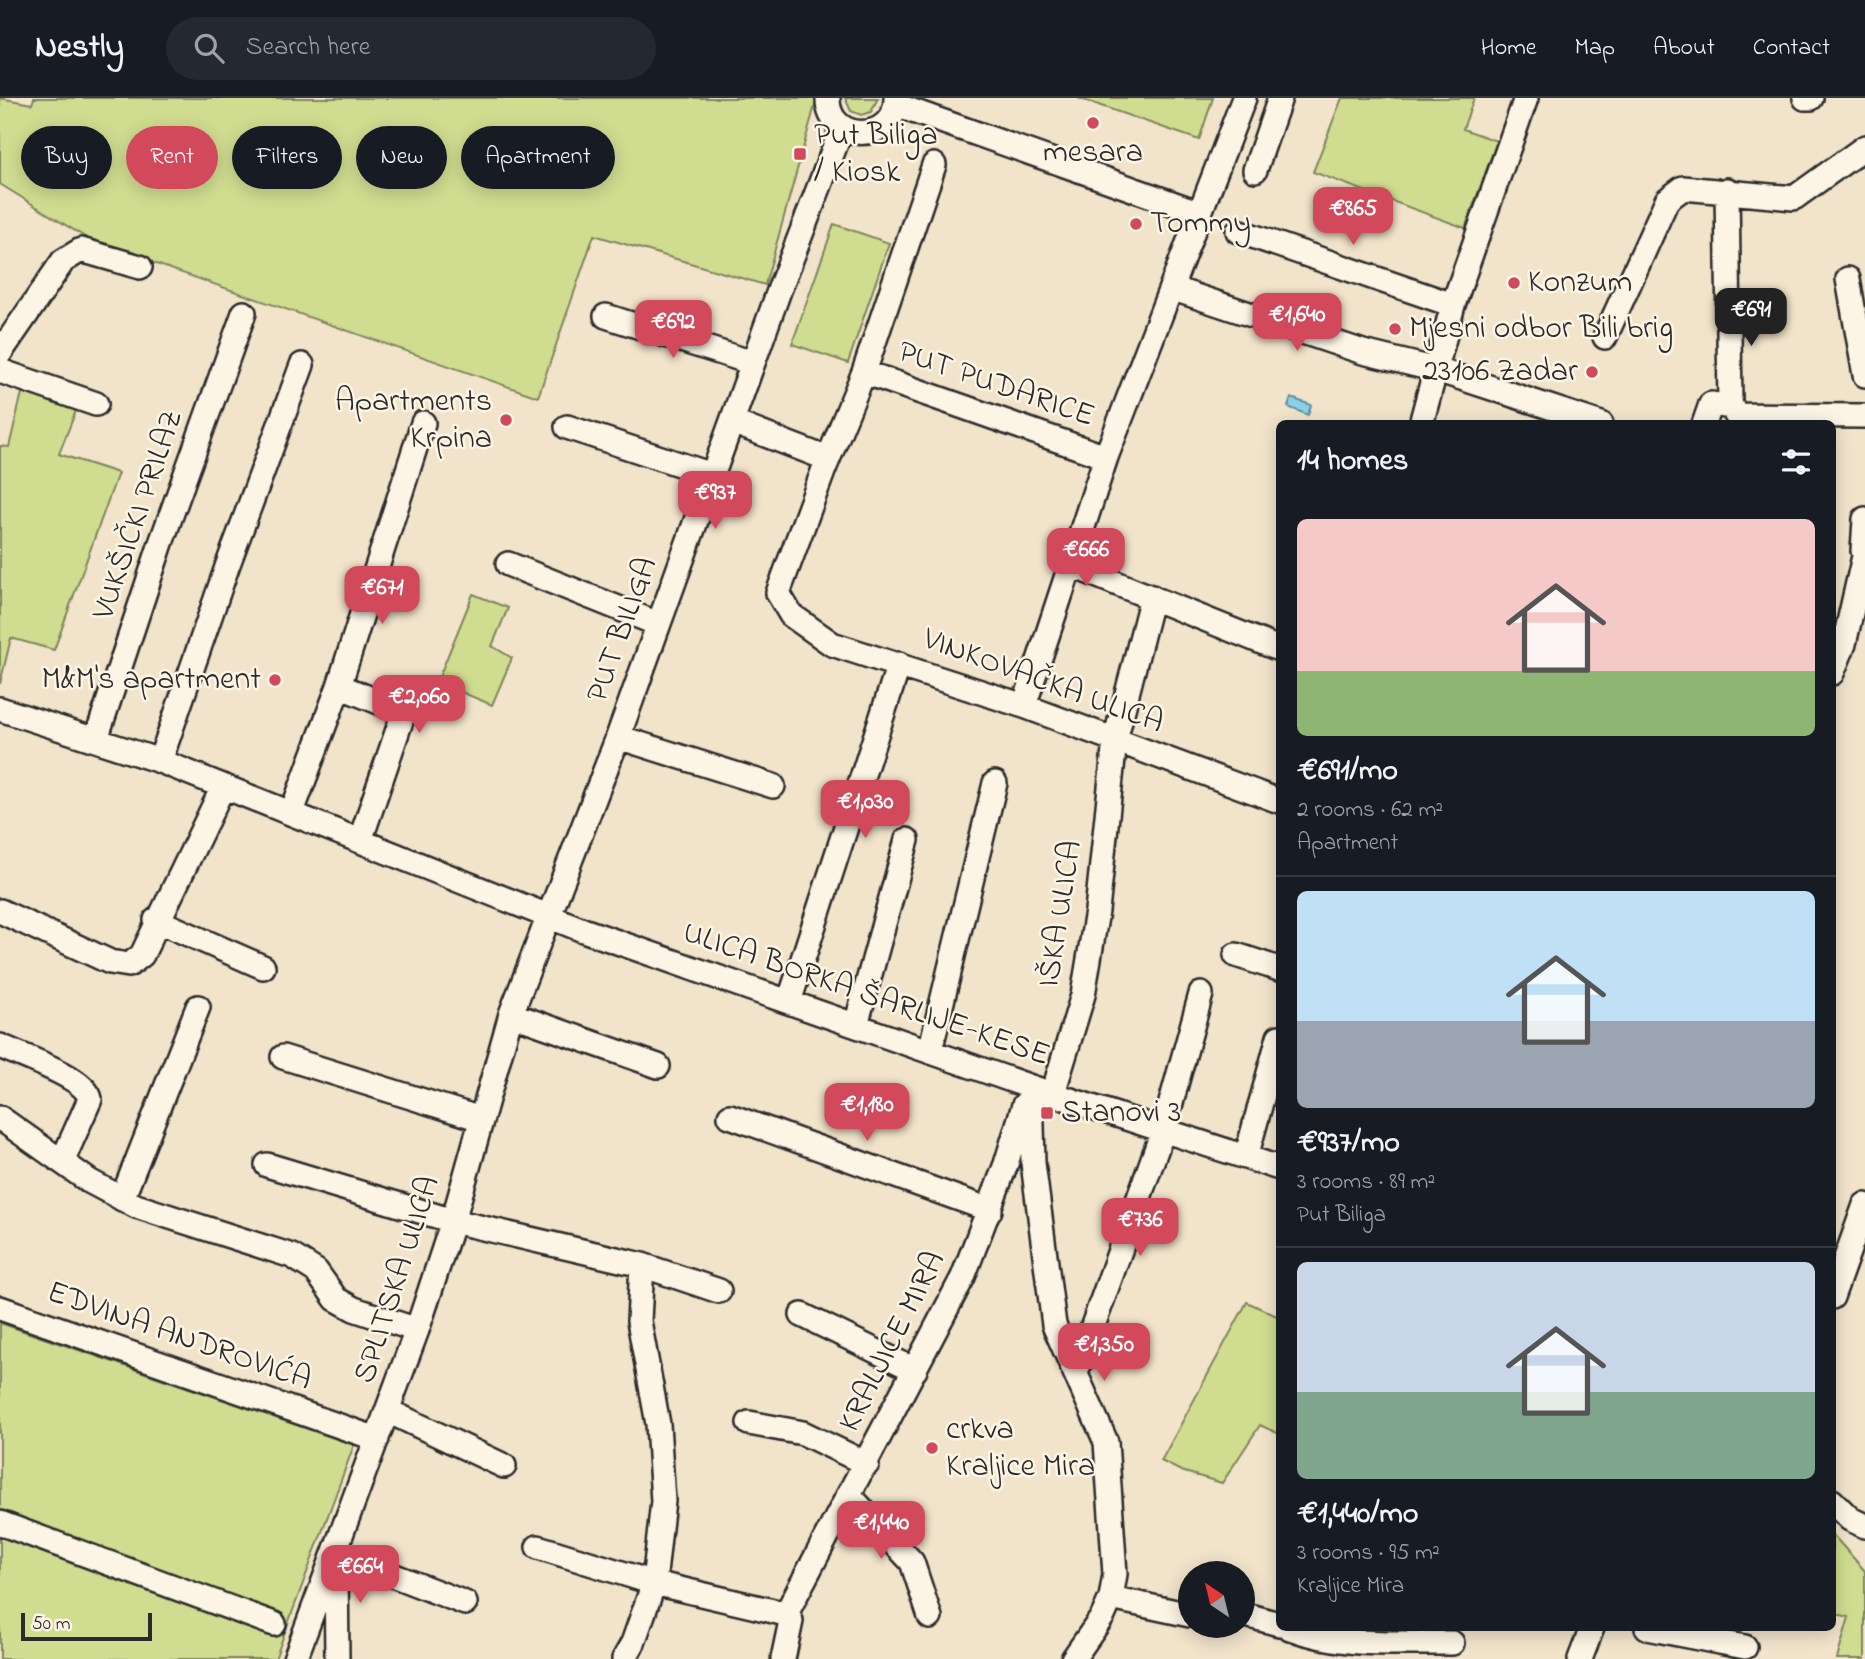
<!DOCTYPE html>
<meta charset="utf-8">
<style>
:root{--surface:#171b24;--page:#242831;--text:#f1f3f6;--muted:#9ea1a6;--line:#363941;--accent:#d1495b}
body{margin:0;font-family:"Indie Flower",sans-serif;background:var(--page);color:var(--text);height:100vh;display:flex;flex-direction:column;font-size:26px;white-space:nowrap}
*{box-sizing:border-box;margin:0}
p{font-size:23px;color:var(--muted)}
.icon{flex:none;width:38px;height:38px;fill:none;stroke:currentColor;stroke-width:2;stroke-linecap:round;stroke-linejoin:round}
.map{position:relative;flex:1;overflow:hidden}
.drawer{position:absolute;left:1276px;top:322px;width:560px;height:1211px;display:flex;flex-direction:column;background:var(--surface);border-radius:10px;box-shadow:0 4px 18px #0003}
.drawer>*{flex:none}
.guide{position:absolute;left:21px;top:28px;width:665px;height:63px;display:flex;gap:14px}
.needle{width:46px;rotate:325deg}
.controls{position:absolute;left:1178px;top:1463px;display:grid;gap:14px}
.controls a{display:grid;place-items:center;width:77px;height:77px;border-radius:50%;background:var(--surface);box-shadow:0 4px 18px #0003;font-size:35px}
.scale{position:absolute;left:21px;bottom:18px;width:131px;box-sizing:border-box;padding-left:7px;border:4px solid #2b2b2b;border-top:0;font-size:19px;line-height:24px;white-space:nowrap;color:#2b2b2b;-webkit-text-stroke:5px #fcf5e5;paint-order:stroke}
.price{position:absolute;translate:-50% -60px;padding:0 16px;border-radius:14px;background:var(--accent);color:#fff;font-size:23px;line-height:46px;filter:drop-shadow(0 2px 4px #0008)}
.price::after{content:'';position:absolute;left:50%;top:42px;width:21px;height:16px;margin-left:-10px;background:inherit;clip-path:polygon(0 0,100% 0,50% 100%)}
.price.active{background:#222;color:#fff}
ul{padding:0;list-style:none}
li{display:grid;align-content:center;gap:14px;height:371px;padding:0 21px}
li+li{border-top:2px solid var(--line)}
li span{display:grid;place-items:center;height:217px;border-radius:10px;color:#555}
li>.icon{margin-inline-start:auto}
span .icon{width:126px;height:126px;fill:#fffc;stroke-width:1}
li b{font-size:30px}
h2{display:flex;justify-content:space-between;align-items:center;height:84px;padding:0 21px;font-size:30px}
.chip{padding:0 24px;border-radius:32px;background:var(--surface);box-shadow:0 4px 18px #0003;font-size:24px;line-height:63px}
.chip.active{background:var(--accent);color:#fff}
header{display:flex;align-items:center;gap:42px;box-sizing:border-box;height:98px;padding:0 35px;background:var(--surface);border-bottom:2px solid var(--line)}
header strong{font-size:33px}
nav{display:flex;gap:38px;margin-inline-start:auto;font-size:24px}
.search{width:490px;height:63px;background:var(--page);display:flex;align-items:center;gap:18px;box-sizing:border-box;padding:0 24px;border-radius:38px;color:var(--muted);font-size:26px}
.map>svg:first-child{display:block}
.green{fill:#d0dd90;stroke:#7e845e;stroke-width:2}
.water{fill:#89d1ea;stroke:#638f9e;stroke-width:2}
.lines{fill:none;stroke-linecap:round;stroke-linejoin:round}
.minor-casing{stroke:#2b2b2b;stroke-width:28}
.minor{stroke:#fcf5e5;stroke-width:23}
.poi-dot{fill:#d1495b;stroke:#fcf5e5;stroke-width:2.5}
.labels{text-anchor:middle;dominant-baseline:central;stroke-width:5;stroke-linejoin:round;paint-order:stroke}
.poi-label{font-size:32px;fill:#2b2b2b;stroke:#fcf5e5;text-anchor:start}
.street-label{font-size:32px;fill:#2b2b2b;stroke:#fcf5e5}
</style>
<header>
<strong>Nestly</strong>
<div class="search"><svg class="icon" aria-label="search" viewBox="0 0 24 24"><circle cx="10" cy="10" r="6"/><path d="M15 15l6 6"/></svg>Search here</div>
<nav><a>Home</a><a>Map</a><a>About</a><a>Contact</a></nav>
</header>
<div class="map">
<svg width="1865" height="1561" viewBox="0 0 1865 1561">
<rect width="100%" height="100%" fill="#f2e4cb"/>
<filter id="ink" filterUnits="userSpaceOnUse"><feTurbulence type="fractalNoise" baseFrequency=".0143" numOctaves="2"/><feDisplacementMap in="SourceGraphic" scale="14" xChannelSelector="R" yChannelSelector="G"/><feConvolveMatrix kernelMatrix="1 2 1 2 8 2 1 2 1" color-interpolation-filters="sRGB"/></filter>
<g filter="url(#ink)">
<path class="green" d="M 0,0 L 32,6 L 34,0 L 817,0 L 765,187 L 594,137 L 538,299 L 93,144 L 0,86 Z
M 845,0 L 878,0 L 871,14 L 861,17 L 851,13 Z
M 1078,0 L 1213,0 L 1199,42 Z
M 1342,0 L 1474,0 L 1463,31 L 1497,43 L 1465,130 L 1313,74 Z
M 834,126 L 889,145 L 848,265 L 792,246 Z
M 25,282 L 80,302 L 59,356 L 118,375 L 54,552 L 11,540 L 0,586 L 0,348 L 9,349 Z
M 473,496 L 508,510 L 492,548 L 512,560 L 492,607 L 437,584 Z
M 1247,1204 L 1279,1219 L 1279,1336 L 1260,1327 L 1222,1385 L 1181,1373 L 1161,1363 Z
M 0,1225 L 354,1347 L 275,1561 L 0,1561 Z
M 1832,1436 L 1865,1473 L 1865,1561 L 1837,1561 L 1849,1519 L 1832,1515 Z"/>
<path class="water" d="M 1291,300 L 1311,307 L 1308,317 L 1288,309 Z"/>
<g class="lines">
<g class="minor-casing">
<path id="minor" d="M 828,0 C 827,46 896,46 896,0
M 1805,0 L 1811,0
M 896,7 L 1200,115
M 934,67 L 864,274 L 824,371 L 778,495 L 791,517 L 832,546 L 1024,608 L 1279,703
M 1255,72 L 1280,0
M 1727,92 L 1730,306 L 1736,317 L 1865,318
M 1238,133 L 1453,207
M 1848,181 L 1865,277
M 1171,190 L 1363,254 L 1437,272 L 1601,326
M 606,218 L 753,265
M 1605,239 L 1667,102 L 1683,90 L 1794,100 L 1865,49
M 0,255 L 63,163 L 81,152 L 140,169
M 0,273 L 96,306
M 864,274 L 1106,359
M 732,324 L 828,361
M 1421,326 L 1453,207 L 1526,0
M 1704,326 L 1711,306 L 1732,309
M 567,329 L 712,377
M 1863,453 L 1865,421
M 508,466 L 658,526
M 1071,467 L 1279,551
M 1832,575 L 1844,546 L 1865,454
M 339,588 L 404,614 L 360,743
M 1024,608 L 1106,359 L 1244,0
M 0,611 L 160,663 L 583,832 L 1031,989 L 1279,1070
M 618,639 L 773,688
M 96,641 L 161,445 L 244,215
M 160,663 L 227,469 L 302,267
M 292,714 L 339,588 L 423,325
M 0,813 L 110,864 L 129,867 L 142,857 L 223,689
M 156,822 L 263,869
M 1236,857 L 1279,871
M 789,904 L 899,566
M 511,916 L 658,968
M 856,927 L 907,742
M 0,948 C 21,958 86,979 90,1001 L 62,1064
M 930,953 L 995,685
M 283,959 L 481,1021
M 1031,989 L 1033,1065 L 1054,1227 L 1106,1344 L 1115,1476 L 1111,1500 L 1103,1518 L 1073,1561
M 1053,995 L 1083,897 L 1097,813 L 1115,642 L 1152,499
M 730,1018 L 990,1112
M 0,1020 L 89,1083 L 136,1108 L 292,1158 L 316,1173 L 336,1201 L 354,1211 L 417,1232
M 1246,1059 L 1279,939
M 267,1067 L 453,1123 L 642,1167 L 639,1223 L 658,1326 L 663,1403 L 654,1485 L 538,1449
M 122,1101 L 198,909
M 642,1167 L 719,1193
M 1832,1199 L 1865,1107
M 0,1210 L 377,1341
M 802,1217 L 915,1272
M 1076,1275 L 1164,1030 L 1201,896
M 388,1313 L 504,1368
M 749,1325 L 803,1335 L 867,1366
M 850,1398 L 912,1464 L 930,1519
M 1832,1403 L 1850,1421 L 1865,1428
M 0,1425 L 274,1526
M 335,1455 L 465,1505
M 336,1463 L 337,1561
M 1111,1500 L 1190,1517
M 786,1516 L 963,1179 L 1006,1066 L 1024,1007
M 1242,1516 L 1279,1526
M 1290,1530 C 1345,1550 1395,1544 1452,1545
M 1647,1530 L 1745,1549
M 295,1561 L 417,1232 L 453,1123 L 511,916 L 618,639 L 780,190 L 842,30
M 624,1561 L 633,1545 L 654,1485 L 786,1516 L 791,1523 L 783,1561
M 1580,1561 L 1592,1530"/>
</g>
<use href="#minor" class="minor"/>
</g>
</g>
<g class="poi-dot">
<circle cx="1093" cy="25" r="7"/>
<rect x="793" y="49" width="14" height="14" rx="3.5"/>
<circle cx="1136" cy="126" r="7"/>
<circle cx="1514" cy="185" r="7"/>
<circle cx="1395" cy="231" r="7"/>
<circle cx="1592" cy="274" r="7"/>
<circle cx="506" cy="322" r="7"/>
<circle cx="275" cy="582" r="7"/>
<rect x="1040" y="1008" width="14" height="14" rx="3.5"/>
<circle cx="932" cy="1350" r="7"/>
</g>
<g class="labels">
<g class="poi-label">
<text x="814" y="38">Put Biliga<tspan x="814" dy="37">/ Kiosk</tspan></text>
<text x="1093" y="55" text-anchor="middle">mesara</text>
<text x="1150" y="126">Tommy</text>
<text x="1528" y="185">Konzum</text>
<text x="1409" y="231">Mjesni odbor Bili brig</text>
<text x="1578" y="274" text-anchor="end">23106 Zadar</text>
<text x="492" y="304" text-anchor="end">Apartments<tspan x="492" dy="37">Krpina</tspan></text>
<text x="261" y="582" text-anchor="end">M&amp;M's apartment</text>
<text x="1061" y="1015">Stanovi 3</text>
<text x="946" y="1332">crkva<tspan x="946" dy="37">Kraljice Mira</tspan></text>
</g>
<g class="street-label">
<text transform="translate(996 287) rotate(19)">PUT PUDARICE</text>
<text transform="translate(139 417) rotate(-71)">VUKŠIČKI PRILAZ</text>
<text transform="translate(623 532) rotate(-70)">PUT BILIGA</text>
<text transform="translate(1043 584) rotate(20)">VINKOVAČKA ULICA</text>
<text transform="translate(1061 816) rotate(-81)">IŠKA ULICA</text>
<text transform="translate(866 897) rotate(19)">ULICA BORKA ŠARLIJE-KESE</text>
<text transform="translate(398 1182) rotate(-72)">SPLITSKA ULICA</text>
<text transform="translate(179 1239) rotate(19)">EDVINA ANDROVIĆA</text>
<text transform="translate(893 1244) rotate(-63)">KRALJICE MIRA</text>
</g>
</g>
</svg>
<div class="controls">
<a><svg class="needle" viewBox="-14 -14 28 28"><path d="M0-13l5 13h-10z" fill="#e53935"/><path d="M0 13l5-13h-10z" fill="#9ea1a6"/></svg></a>
</div>
<div class="scale">50 m</div>
<b class="price" style="left:1353px;top:149px">€865</b>
<b class="price active" style="left:1751px;top:250px">€691</b>
<b class="price" style="left:1297px;top:255px">€1,640</b>
<b class="price" style="left:673px;top:262px">€692</b>
<b class="price" style="left:715px;top:433px">€937</b>
<b class="price" style="left:1086px;top:490px">€666</b>
<b class="price" style="left:382px;top:528px">€671</b>
<b class="price" style="left:419px;top:637px">€2,060</b>
<b class="price" style="left:865px;top:742px">€1,030</b>
<b class="price" style="left:867px;top:1045px">€1,180</b>
<b class="price" style="left:1140px;top:1160px">€736</b>
<b class="price" style="left:1104px;top:1285px">€1,350</b>
<b class="price" style="left:881px;top:1463px">€1,440</b>
<b class="price" style="left:360px;top:1507px">€664</b>
<div class="guide">
<a class="chip">Buy</a>
<a class="chip active">Rent</a>
<a class="chip">Filters</a>
<a class="chip">New</a>
<a class="chip">Apartment</a>
</div>
<section class="drawer">
<h2>14 homes<svg class="icon" aria-label="filters" viewBox="0 0 24 24"><path d="M4 7h16M4 17h16"/><circle cx="9" cy="7" r="2"/><circle cx="15" cy="17" r="2"/></svg></h2>
<ul>
<li><span style="background:linear-gradient(#f6c9c9 70%,#8fb573 0)"><svg class="icon" aria-label="home" viewBox="0 0 24 24"><path d="M3 11l9-7 9 7M6 9v11h12V9"/></svg></span><div><b>€691/mo</b><p>2 rooms · 62 m²</p><p>Apartment</p></div></li>
<li><span style="background:linear-gradient(#bfe0f5 60%,#9aa5b1 0)"><svg class="icon" aria-label="home" viewBox="0 0 24 24"><path d="M3 11l9-7 9 7M6 9v11h12V9"/></svg></span><div><b>€937/mo</b><p>3 rooms · 89 m²</p><p>Put Biliga</p></div></li>
<li><span style="background:linear-gradient(#c9d6e8 60%,#7fa58c 0)"><svg class="icon" aria-label="home" viewBox="0 0 24 24"><path d="M3 11l9-7 9 7M6 9v11h12V9"/></svg></span><div><b>€1,440/mo</b><p>3 rooms · 95 m²</p><p>Kraljice Mira</p></div></li>
</ul>
</section>
</div>
